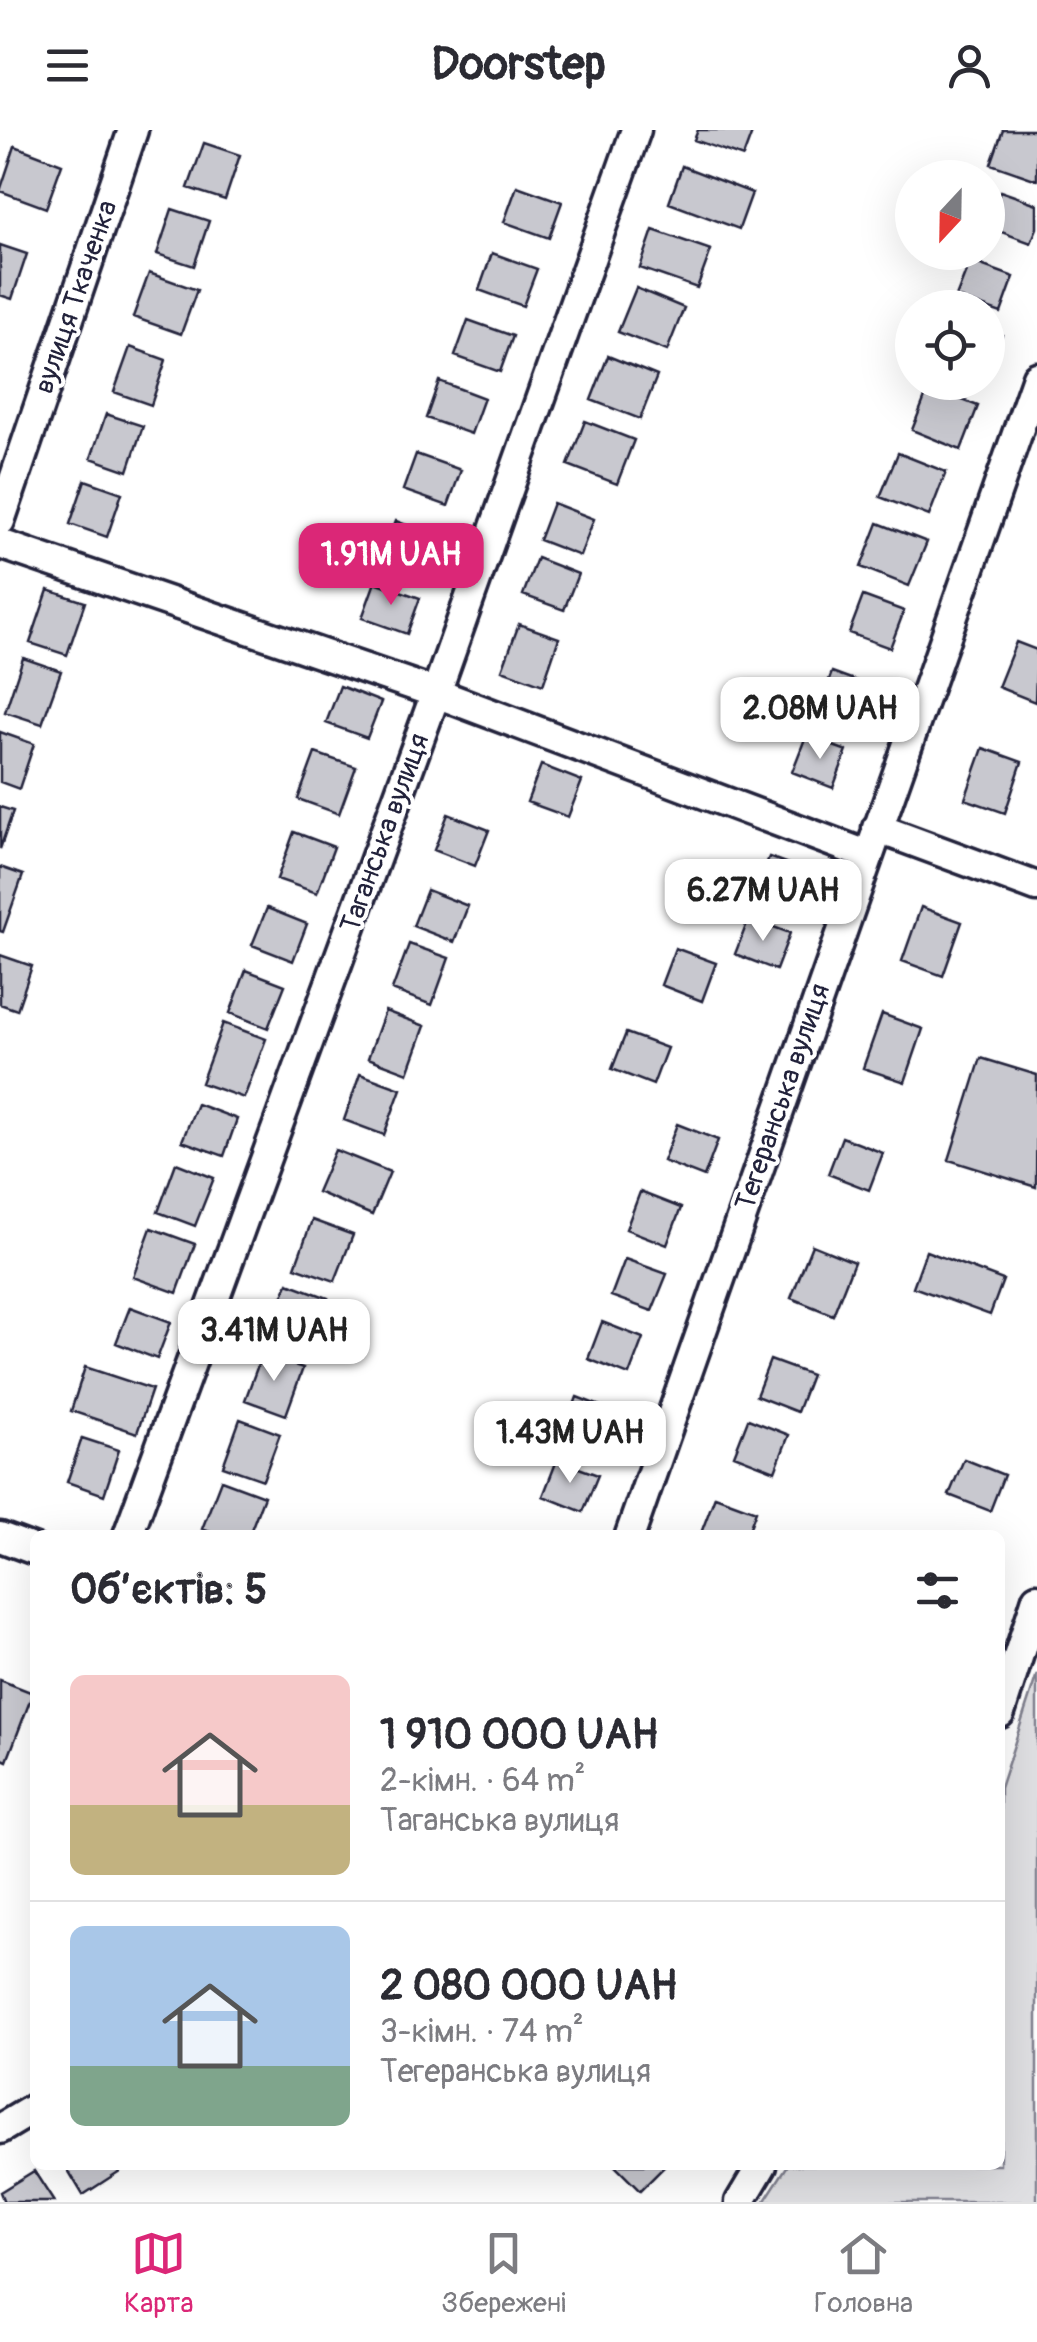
<!DOCTYPE html>
<html lang="uk">
<meta charset="utf-8">
<style>
:root{--surface:#fff;--page:#f7f7f7;--text:#2b2b33;--muted:#7c7c81;--line:#e1e1e2;--accent:#db2777}
body{margin:0;font-family:Pangolin,sans-serif;background:var(--page);color:var(--text);height:100vh;display:flex;flex-direction:column;font-size:38px;white-space:nowrap}
*{box-sizing:border-box;margin:0}
p{font-size:32px;color:var(--muted)}
.icon{flex:none;width:55px;height:55px;fill:none;stroke:currentColor;stroke-width:2;stroke-linecap:round;stroke-linejoin:round}
.map{position:relative;flex:1;overflow:hidden}
.side{position:absolute;left:30px;top:1400px;width:975px;height:640px;display:flex;flex-direction:column;background:var(--surface);border-radius:15px;box-shadow:0 10px 40px #0002}
.side>*{flex:none}
.needle{width:65px;rotate:202deg}
.buttons{position:absolute;left:895px;top:30px;display:grid;gap:20px}
.buttons a{display:grid;place-items:center;width:110px;height:110px;border-radius:50%;background:var(--surface);box-shadow:0 10px 40px #0002;font-size:50px}
.price{position:absolute;translate:-50% -85px;padding:0 22px;border-radius:20px;background:#fff;color:#222;font-size:32px;line-height:65px;filter:drop-shadow(0 2px 5px #0008)}
.price::after{content:'';position:absolute;left:50%;top:60px;width:30px;height:22px;margin-left:-15px;background:inherit;clip-path:polygon(0 0,100% 0,50% 100%)}
.price.on{background:var(--accent);color:#fff}
ul{padding:0;list-style:none}
li{display:flex;align-items:center;gap:30px;height:250px;padding:0 40px}
li+li{border-top:2px solid var(--line)}
li span{display:grid;place-items:center;flex:none;width:280px;height:200px;border-radius:15px;color:#555}
li>.icon{margin-inline-start:auto}
span .icon{width:120px;height:120px;fill:#fffc;stroke-width:1}
li b{font-size:42px}
h2{display:flex;justify-content:space-between;align-items:center;height:120px;padding:0 40px;font-size:42px}
header{display:flex;justify-content:space-between;align-items:center;height:130px;padding:0 40px;background:var(--surface);font-size:45px;font-weight:800}
.tab-bar{display:flex;justify-content:space-around;align-items:center;height:140px;border-top:2px solid var(--line);background:var(--surface);font-size:28px;color:var(--muted)}
.tab-bar a{display:grid;justify-items:center;gap:5px}
.tab-bar .on{color:var(--accent)}
.map>svg:first-child{display:block}
.green{fill:#dfdfe2;stroke:#80808e;stroke-width:2.5}
.building{fill:#c8c8cf;stroke:#22223b;stroke-width:2.5}
.lines{fill:none;stroke-linecap:round;stroke-linejoin:round}
.street-casing{stroke:#22223b;stroke-width:35}
.street{stroke:#fff;stroke-width:28}
.labels{text-anchor:middle;dominant-baseline:central;stroke-width:8;stroke-linejoin:round;paint-order:stroke}
.street-label{font-size:28px;fill:#22223b;stroke:#fff}
</style>
<header><svg class="icon" aria-label="menu" viewBox="0 0 24 24"><path d="M4 6h16M4 12h16M4 18h16"/></svg>Doorstep<svg class="icon" aria-label="person" viewBox="0 0 24 24"><circle cx="12" cy="8" r="4"/><path d="M4 21q1-7 8-7t8 7"/></svg></header>
<div class="map">
<svg width="1037" height="2072" viewBox="0 0 1037 2072">
<rect width="100%" height="100%" fill="#fff"/>
<filter id="ink" filterUnits="userSpaceOnUse"><feTurbulence type="fractalNoise" baseFrequency=".01" numOctaves="2"/><feDisplacementMap in="SourceGraphic" scale="20" xChannelSelector="R" yChannelSelector="G"/><feConvolveMatrix kernelMatrix="1 2 1 2 8 2 1 2 1" color-interpolation-filters="sRGB"/></filter>
<g filter="url(#ink)">
<path class="green" d="M 1037,1544 L 1037,2072 L 764,2072 L 788,2035 L 1000,2035 L 1000,1658 Z"/>
<path class="building" d="M 698,0 L 753,0 L 743,27 L 694,10 Z
M 1003,0 L 1037,0 L 1037,50 L 991,34 Z
M 204,13 L 240,25 L 225,70 L 188,58 Z
M 15,16 L 62,34 L 46,78 L 0,61 Z
M 682,36 L 752,63 L 739,99 L 669,73 Z
M 517,56 L 562,72 L 549,108 L 504,92 Z
M 1000,61 L 1037,74 L 1037,98 L 1031,113 L 988,97 Z
M 172,79 L 209,91 L 194,136 L 157,124 Z
M 653,100 L 711,120 L 697,158 L 640,138 Z
M 0,115 L 27,124 L 12,169 L 0,165 Z
M 492,123 L 537,139 L 523,176 L 479,160 Z
M 970,131 L 1014,147 L 1001,183 L 956,167 Z
M 149,143 L 197,160 L 181,204 L 133,187 Z
M 636,158 L 684,178 L 667,221 L 618,202 Z
M 468,190 L 513,206 L 500,242 L 455,226 Z
M 988,199 L 1002,205 L 988,244 Z
M 130,217 L 166,230 L 151,275 L 114,262 Z
M 608,226 L 657,246 L 640,289 L 591,270 Z
M 439,251 L 484,268 L 471,304 L 426,288 Z
M 929,257 L 978,276 L 961,320 L 912,300 Z
M 106,284 L 143,296 L 128,341 L 91,328 Z
M 585,291 L 634,310 L 617,354 L 568,335 Z
M 898,323 L 946,342 L 929,386 L 880,367 Z
M 416,324 L 461,340 L 448,376 L 403,360 Z
M 85,350 L 122,363 L 107,407 L 70,394 Z
M 553,373 L 594,389 L 580,426 L 539,410 Z
M 396,391 L 440,408 L 427,444 L 382,428 Z
M 878,393 L 927,412 L 909,456 L 861,437 Z
M 537,428 L 578,444 L 564,480 L 523,465 Z
M 375,452 L 420,468 L 407,504 L 362,488 Z
M 48,460 L 85,472 L 67,525 L 30,513 Z
M 863,466 L 904,481 L 890,518 L 849,503 Z
M 519,494 L 559,508 L 543,555 L 502,540 Z
M 1016,512 L 1037,520 L 1035,572 L 998,557 Z
M 23,528 L 61,541 L 42,594 L 5,582 Z
M 832,542 L 873,557 L 859,594 L 818,579 Z
M 340,556 L 381,572 L 367,608 L 326,593 Z
M 0,602 L 34,614 L 19,659 L 0,652 Z
M 806,606 L 847,621 L 833,658 L 792,642 Z
M 983,618 L 1022,632 L 1005,683 L 965,669 Z
M 315,623 L 356,637 L 339,684 L 298,669 Z
M 541,635 L 582,651 L 568,687 L 527,672 Z
M 0,677 L 13,681 L 0,719 Z
M 448,684 L 489,700 L 475,736 L 434,720 Z
M 294,702 L 334,717 L 317,763 L 277,749 Z
M 769,727 L 810,742 L 796,779 L 755,763 Z
M 0,737 L 23,745 L 3,802 L 0,801 Z
M 427,760 L 468,776 L 454,812 L 413,796 Z
M 921,777 L 962,792 L 943,846 L 902,831 Z
M 267,778 L 307,794 L 293,831 L 252,815 Z
M 749,788 L 790,803 L 776,840 L 735,824 Z
M 409,814 L 449,828 L 432,875 L 392,860 Z
M 675,818 L 716,833 L 702,871 L 661,855 Z
M 0,825 L 32,836 L 17,880 L 0,874 Z
M 246,840 L 285,855 L 268,898 L 230,883 Z
M 385,881 L 425,896 L 408,943 L 368,928 Z
M 882,884 L 923,899 L 905,952 L 863,938 Z
M 223,893 L 266,909 L 244,968 L 201,953 Z
M 626,903 L 667,918 L 653,955 L 612,939 Z
M 981,928 L 1037,945 L 1036,1057 L 949,1030 Z
M 360,944 L 401,959 L 384,1005 L 344,990 Z
M 197,974 L 237,989 L 224,1026 L 182,1011 Z
M 677,994 L 718,1010 L 704,1047 L 663,1031 Z
M 842,1007 L 883,1023 L 869,1060 L 828,1044 Z
M 335,1020 L 390,1042 L 372,1085 L 317,1062 Z
M 176,1033 L 214,1048 L 195,1096 L 158,1082 Z
M 640,1062 L 681,1078 L 667,1115 L 626,1099 Z
M 312,1090 L 353,1105 L 335,1151 L 295,1137 Z
M 151,1098 L 195,1114 L 177,1163 L 133,1147 Z
M 812,1115 L 854,1132 L 833,1185 L 791,1168 Z
M 926,1121 L 1003,1150 L 990,1185 L 913,1157 Z
M 625,1129 L 667,1144 L 652,1181 L 611,1166 Z
M 288,1153 L 328,1168 L 311,1214 L 270,1199 Z
M 130,1177 L 171,1192 L 157,1229 L 116,1213 Z
M 602,1192 L 643,1208 L 629,1245 L 588,1229 Z
M 262,1224 L 303,1238 L 286,1285 L 245,1270 Z
M 770,1230 L 811,1245 L 797,1282 L 756,1266 Z
M 85,1237 L 152,1259 L 137,1303 L 71,1281 Z
M 577,1267 L 618,1283 L 604,1320 L 563,1304 Z
M 240,1289 L 280,1304 L 263,1350 L 223,1336 Z
M 748,1289 L 789,1305 L 775,1341 L 734,1325 Z
M 82,1308 L 119,1320 L 104,1365 L 67,1352 Z
M 964,1329 L 1004,1345 L 990,1381 L 949,1365 Z
M 557,1330 L 598,1345 L 583,1382 L 543,1366 Z
M 221,1350 L 264,1366 L 249,1405 L 218,1405 L 202,1399 Z
M 715,1366 L 756,1381 L 747,1405 L 701,1403 Z
M 0,1550 L 33,1563 L 7,1631 L 0,1628 Z
M 65,2035 L 116,2035 L 120,2041 L 83,2065 Z
M 614,2035 L 666,2035 L 640,2061 Z
M 34,2041 L 54,2072 L 4,2072 L 0,2062 Z"/>
<g class="lines">
<g class="street-casing">
<path id="street" d="M 0,391 L 133,0
M 0,414 L 436,563 L 867,725
M 877,698 L 1037,757
M 128,1405 L 436,563 L 636,0
M 630,1405 L 1037,247
M 0,1407 L 35,1420
M 1000,1583 L 1037,1468
M 0,1999 L 35,1978
M 740,2072 L 762,2035"/>
</g>
<use href="#street" class="street"/>
</g>
</g>
<g class="labels">
<g class="street-label">
<text transform="translate(76 167) rotate(-71)">вулиця Ткаченка</text>
<text transform="translate(385 703) rotate(-70)">Таганська вулиця</text>
<text transform="translate(783 967) rotate(-71)">Тегеранська вулиця</text>
</g>
</g>
</svg>
<div class="buttons">
<a><svg class="needle" viewBox="-14 -14 28 28"><path d="M0-13l5 13h-10z" fill="#e53935"/><path d="M0 13l5-13h-10z" fill="#7c7c81"/></svg></a>
<a><svg class="icon" aria-label="locate" viewBox="0 0 24 24"><circle cx="12" cy="12" r="6"/><path d="M12 2v4M12 18v4M2 12h4M18 12h4"/></svg></a>
</div>
<b class="price on" style="left:391px;top:478px">1.91M UAH</b>
<b class="price" style="left:820px;top:632px">2.08M UAH</b>
<b class="price" style="left:763px;top:814px">6.27M UAH</b>
<b class="price" style="left:274px;top:1254px">3.41M UAH</b>
<b class="price" style="left:570px;top:1356px">1.43M UAH</b>
<section class="side">
<h2>Об’єктів: 5<svg class="icon" aria-label="filters" viewBox="0 0 24 24"><path d="M4 7h16M4 17h16"/><circle cx="9" cy="7" r="2"/><circle cx="15" cy="17" r="2"/></svg></h2>
<ul>
<li><span style="background:linear-gradient(#f6c9c9 65%,#c2b280 0)"><svg class="icon" aria-label="home" viewBox="0 0 24 24"><path d="M3 11l9-7 9 7M6 9v11h12V9"/></svg></span><div><b>1 910 000 UAH</b><p>2-кімн. · 64 m²</p><p>Таганська вулиця</p></div></li>
<li><span style="background:linear-gradient(#a9c7e8 70%,#7fa58c 0)"><svg class="icon" aria-label="home" viewBox="0 0 24 24"><path d="M3 11l9-7 9 7M6 9v11h12V9"/></svg></span><div><b>2 080 000 UAH</b><p>3-кімн. · 74 m²</p><p>Тегеранська вулиця</p></div></li>
</ul>
</section>
</div>
<nav class="tab-bar">
<a class="on"><svg class="icon" aria-label="map" viewBox="0 0 24 24"><path d="M3 6l6-2 6 2 6-2v14l-6 2-6-2-6 2zM9 4v14M15 6v14"/></svg>Карта</a>
<a><svg class="icon" aria-label="saved" viewBox="0 0 24 24"><path d="M7 4h10v16l-5-4-5 4z"/></svg>Збережені</a>
<a><svg class="icon" aria-label="home" viewBox="0 0 24 24"><path d="M3 11l9-7 9 7M6 9v11h12V9"/></svg>Головна</a>
</nav>
